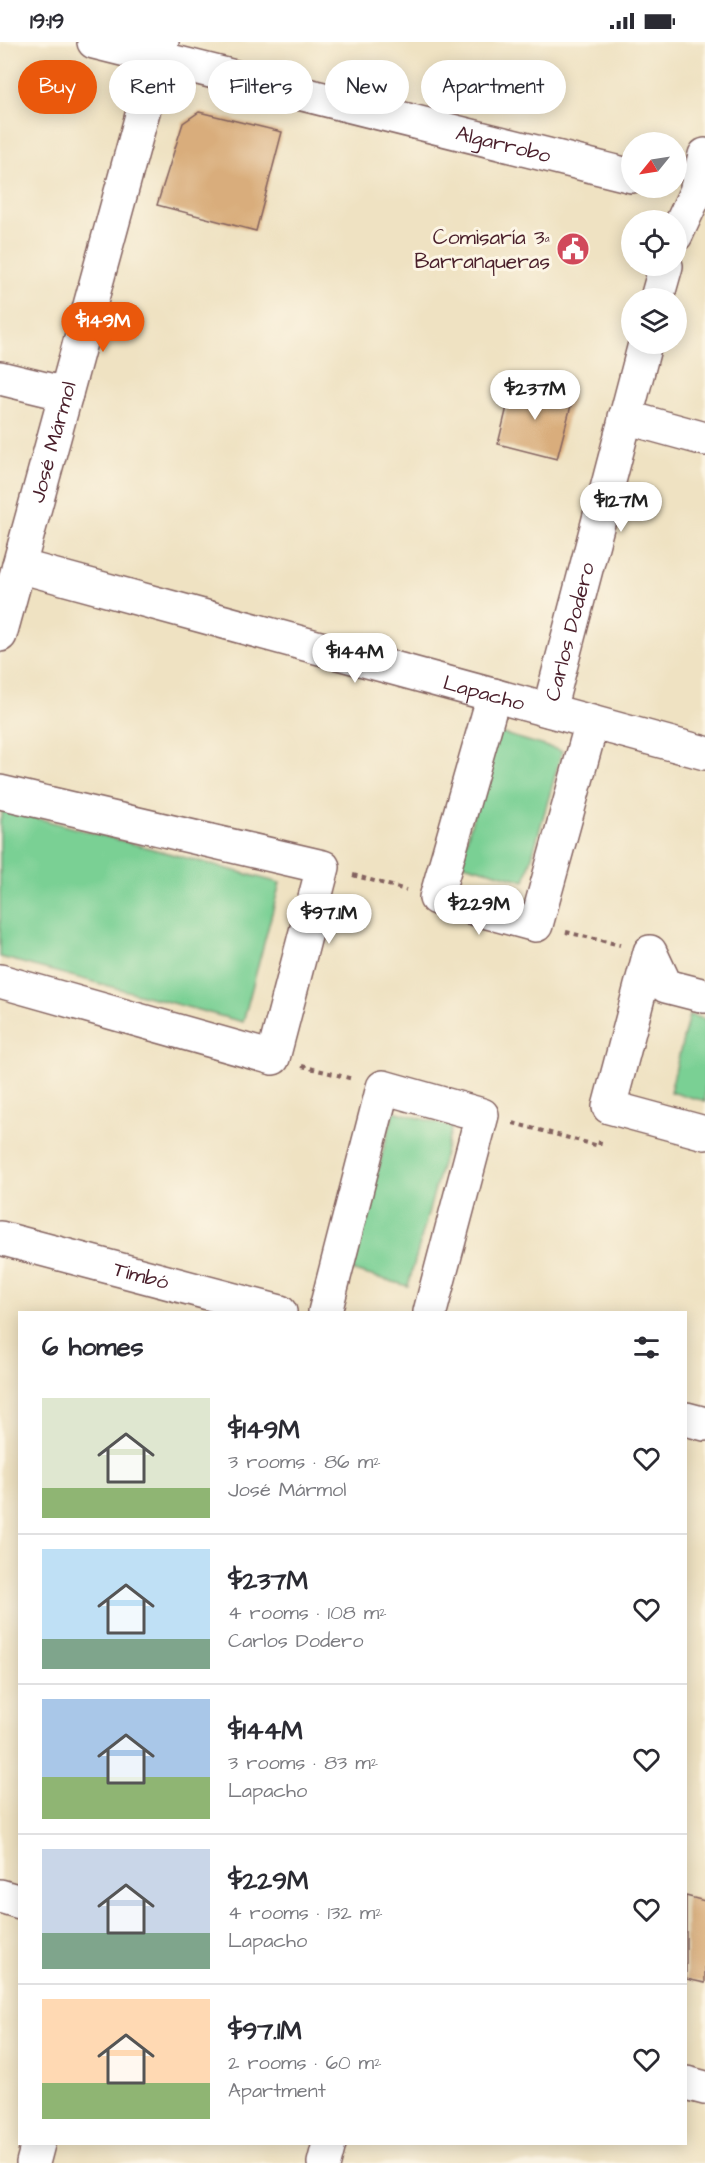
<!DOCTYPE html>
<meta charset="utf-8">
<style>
:root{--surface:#fff;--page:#f7f7f7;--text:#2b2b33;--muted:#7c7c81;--line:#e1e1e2;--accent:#ea580c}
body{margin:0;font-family:"Architects Daughter",sans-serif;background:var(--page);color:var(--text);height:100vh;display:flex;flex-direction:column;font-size:22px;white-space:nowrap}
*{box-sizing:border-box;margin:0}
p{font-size:20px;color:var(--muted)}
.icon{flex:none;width:33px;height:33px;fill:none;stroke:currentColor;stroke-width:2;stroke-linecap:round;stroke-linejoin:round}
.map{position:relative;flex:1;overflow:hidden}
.side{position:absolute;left:18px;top:1269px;width:669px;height:834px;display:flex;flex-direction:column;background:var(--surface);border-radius:0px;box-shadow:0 3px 15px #0003}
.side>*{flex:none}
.banner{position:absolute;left:18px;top:18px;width:669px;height:54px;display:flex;gap:12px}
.needle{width:39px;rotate:240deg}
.controls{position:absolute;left:621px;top:90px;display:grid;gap:12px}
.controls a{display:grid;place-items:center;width:66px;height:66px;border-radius:50%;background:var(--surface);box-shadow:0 3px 15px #0003;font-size:30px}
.price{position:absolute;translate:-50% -51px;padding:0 14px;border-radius:21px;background:#fff;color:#222;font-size:20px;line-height:39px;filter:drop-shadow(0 2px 3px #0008)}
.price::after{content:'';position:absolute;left:50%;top:36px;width:18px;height:14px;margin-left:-9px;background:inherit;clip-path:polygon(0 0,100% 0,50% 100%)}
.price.current{background:var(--accent);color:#fff}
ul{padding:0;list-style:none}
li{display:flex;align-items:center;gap:18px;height:150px;padding:0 24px}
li+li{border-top:2px solid var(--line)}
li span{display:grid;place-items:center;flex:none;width:168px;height:120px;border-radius:0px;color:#555}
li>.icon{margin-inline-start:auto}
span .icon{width:72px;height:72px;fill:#fffc;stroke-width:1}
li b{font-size:26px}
h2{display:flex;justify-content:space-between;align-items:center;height:72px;padding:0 24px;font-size:26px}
.tag{padding:0 21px;border-radius:27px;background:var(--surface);box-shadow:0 3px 15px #0003;font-size:21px;line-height:54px}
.tag.current{background:var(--accent);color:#fff}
.status{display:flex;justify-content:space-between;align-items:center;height:42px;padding:0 30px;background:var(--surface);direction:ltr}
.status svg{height:16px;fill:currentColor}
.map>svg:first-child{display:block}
.green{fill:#7ad094;stroke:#627860;stroke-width:1.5}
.building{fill:#d9ad7c}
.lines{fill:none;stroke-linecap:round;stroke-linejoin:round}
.minor-casing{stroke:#846360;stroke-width:36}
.path{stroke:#846360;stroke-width:4;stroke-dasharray:4.5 4.5;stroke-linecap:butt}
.minor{stroke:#fff;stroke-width:33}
.labels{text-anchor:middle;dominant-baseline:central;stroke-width:6;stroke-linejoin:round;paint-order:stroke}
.street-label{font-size:21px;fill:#4a1f2b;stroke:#fcf5e5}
.poi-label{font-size:21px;fill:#4a1f2b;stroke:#fcf5e5;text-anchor:end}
</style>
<div class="status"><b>19:19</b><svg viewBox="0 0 49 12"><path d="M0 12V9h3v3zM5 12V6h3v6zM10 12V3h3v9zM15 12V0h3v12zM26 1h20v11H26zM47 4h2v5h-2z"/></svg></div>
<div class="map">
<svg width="705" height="2121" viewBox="0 0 705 2121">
<rect width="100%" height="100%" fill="#fcf5e5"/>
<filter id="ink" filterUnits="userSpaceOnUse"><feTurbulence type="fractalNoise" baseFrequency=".0167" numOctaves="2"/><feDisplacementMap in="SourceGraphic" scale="12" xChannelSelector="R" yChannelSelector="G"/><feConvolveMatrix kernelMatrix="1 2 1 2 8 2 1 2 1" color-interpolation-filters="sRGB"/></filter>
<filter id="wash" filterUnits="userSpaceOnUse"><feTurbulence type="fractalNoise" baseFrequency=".008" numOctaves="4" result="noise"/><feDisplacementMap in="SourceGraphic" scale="24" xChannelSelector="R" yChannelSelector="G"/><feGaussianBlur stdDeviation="1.35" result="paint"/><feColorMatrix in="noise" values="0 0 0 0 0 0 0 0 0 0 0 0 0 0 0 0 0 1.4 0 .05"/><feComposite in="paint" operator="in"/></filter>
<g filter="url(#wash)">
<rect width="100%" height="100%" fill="#efe2c2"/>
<path class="green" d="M 497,690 L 562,709 L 525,839 L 460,821 Z
M 3,767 L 280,841 L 243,980 L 0,915 L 0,779 Z
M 689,973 L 705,977 L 705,1059 L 670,1050 Z
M 394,1069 L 452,1085 L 408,1244 L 350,1228 Z"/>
<g id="blocks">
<path class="building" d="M 199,70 L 282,90 L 256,189 L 157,163 L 183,81 Z
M 513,340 L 573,356 L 557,417 L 498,402 Z
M 686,1854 L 705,1859 L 705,1941 L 686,1937 Z"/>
</g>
</g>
<g filter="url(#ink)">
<use href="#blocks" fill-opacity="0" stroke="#846360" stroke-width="1.5"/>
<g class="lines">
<g class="minor-casing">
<g id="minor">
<path id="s1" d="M 94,0 L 632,134"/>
<path d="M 676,193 L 696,150 L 705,113"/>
<path d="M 657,256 L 666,224"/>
<path d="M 0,336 L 66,352"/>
<path d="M 625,375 L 705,397"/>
<path id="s2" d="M 19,524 L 705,711"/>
<path id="s3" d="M 0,593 L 162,0"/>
<path d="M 494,653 L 436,856 L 536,883 L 592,680"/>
<path id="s4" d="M 549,668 L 645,302"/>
<path d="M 0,750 L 323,825 L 273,1016 L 0,939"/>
<path d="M 705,954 L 666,944 L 650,910 L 609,1065 L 705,1091"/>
<path id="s5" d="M 0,1196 L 280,1270"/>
<path d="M 325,1270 L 383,1045 L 482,1073 L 430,1270"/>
<path d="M 686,1377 L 705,1382"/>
<path d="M 0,1854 L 20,1860"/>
<path d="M 686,2041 L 705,2046"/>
<path d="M 33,2121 L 38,2102"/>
<path d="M 324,2121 L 329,2102"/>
</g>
</g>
<path class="path" d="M 353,833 L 406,848
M 566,890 L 620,903
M 302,1024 L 353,1037
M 513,1081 L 599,1104 L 601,1095"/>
<use href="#minor" class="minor"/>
</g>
</g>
<defs>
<g id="civic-disc" transform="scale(1.725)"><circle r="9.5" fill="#d1495b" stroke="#fcf5e5"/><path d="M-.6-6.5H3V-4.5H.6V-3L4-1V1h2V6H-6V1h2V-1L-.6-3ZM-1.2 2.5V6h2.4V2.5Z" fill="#fff"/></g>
</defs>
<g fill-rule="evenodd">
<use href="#civic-disc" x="573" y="207"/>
</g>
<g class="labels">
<g class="street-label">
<text stroke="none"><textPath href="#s1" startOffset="422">Algarrobo</textPath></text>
<text stroke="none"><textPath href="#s3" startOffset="200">José Mármol</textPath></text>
<text stroke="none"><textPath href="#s4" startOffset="81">Carlos Dodero</textPath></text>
<text stroke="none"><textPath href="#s2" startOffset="482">Lapacho</textPath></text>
<text stroke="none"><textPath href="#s5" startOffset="146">Timbó</textPath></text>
</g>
<g class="poi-label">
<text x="550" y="195">Comisaría 3ª<tspan x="550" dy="24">Barranqueras</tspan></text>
</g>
</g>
</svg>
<div class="controls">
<a><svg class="needle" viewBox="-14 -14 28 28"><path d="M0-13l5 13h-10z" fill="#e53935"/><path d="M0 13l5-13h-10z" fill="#7c7c81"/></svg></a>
<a><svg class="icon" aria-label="locate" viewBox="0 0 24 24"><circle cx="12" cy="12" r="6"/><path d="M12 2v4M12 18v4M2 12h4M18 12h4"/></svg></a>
<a><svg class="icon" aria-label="layers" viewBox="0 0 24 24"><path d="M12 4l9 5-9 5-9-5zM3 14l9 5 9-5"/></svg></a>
</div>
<b class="price current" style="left:103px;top:311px">$149M</b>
<b class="price" style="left:535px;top:379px">$237M</b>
<b class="price" style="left:621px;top:491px">$127M</b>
<b class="price" style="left:355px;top:642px">$144M</b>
<b class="price" style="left:479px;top:894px">$229M</b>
<b class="price" style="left:329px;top:903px">$97.1M</b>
<div class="banner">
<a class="tag current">Buy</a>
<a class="tag">Rent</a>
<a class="tag">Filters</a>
<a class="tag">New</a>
<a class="tag">Apartment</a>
</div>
<section class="side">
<h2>6 homes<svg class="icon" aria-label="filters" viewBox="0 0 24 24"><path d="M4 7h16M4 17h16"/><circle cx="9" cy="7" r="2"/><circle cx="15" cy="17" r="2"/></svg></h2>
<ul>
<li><span style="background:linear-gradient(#dfe7d0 75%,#8fb573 0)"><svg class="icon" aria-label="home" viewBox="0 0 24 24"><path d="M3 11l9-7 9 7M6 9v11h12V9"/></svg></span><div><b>$149M</b><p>3 rooms · 86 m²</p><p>José Mármol</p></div><svg class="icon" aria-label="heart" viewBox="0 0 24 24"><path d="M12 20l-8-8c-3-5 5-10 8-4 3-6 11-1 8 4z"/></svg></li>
<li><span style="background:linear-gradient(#bfe0f5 75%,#7fa58c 0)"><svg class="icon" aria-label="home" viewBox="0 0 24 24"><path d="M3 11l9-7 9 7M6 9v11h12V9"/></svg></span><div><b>$237M</b><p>4 rooms · 108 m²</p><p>Carlos Dodero</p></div><svg class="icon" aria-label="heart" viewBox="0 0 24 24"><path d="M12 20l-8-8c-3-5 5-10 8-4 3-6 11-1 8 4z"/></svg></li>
<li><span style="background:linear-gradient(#a9c7e8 65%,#8fb573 0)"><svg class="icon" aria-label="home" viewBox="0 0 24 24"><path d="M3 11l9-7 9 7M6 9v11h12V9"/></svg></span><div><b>$144M</b><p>3 rooms · 83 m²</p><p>Lapacho</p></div><svg class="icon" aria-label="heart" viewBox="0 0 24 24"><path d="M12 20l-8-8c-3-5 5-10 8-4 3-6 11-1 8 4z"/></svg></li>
<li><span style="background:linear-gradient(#c9d6e8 70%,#7fa58c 0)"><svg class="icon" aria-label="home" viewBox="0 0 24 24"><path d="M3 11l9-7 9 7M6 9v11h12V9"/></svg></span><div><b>$229M</b><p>4 rooms · 132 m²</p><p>Lapacho</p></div><svg class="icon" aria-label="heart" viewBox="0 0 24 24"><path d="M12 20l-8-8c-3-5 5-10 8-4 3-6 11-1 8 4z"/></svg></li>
<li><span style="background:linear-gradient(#ffd9b3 70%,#8fb573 0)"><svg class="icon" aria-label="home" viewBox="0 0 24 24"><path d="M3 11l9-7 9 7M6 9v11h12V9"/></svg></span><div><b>$97.1M</b><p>2 rooms · 60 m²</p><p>Apartment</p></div><svg class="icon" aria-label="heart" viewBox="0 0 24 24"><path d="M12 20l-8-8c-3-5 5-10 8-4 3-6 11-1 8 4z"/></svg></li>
</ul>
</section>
</div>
